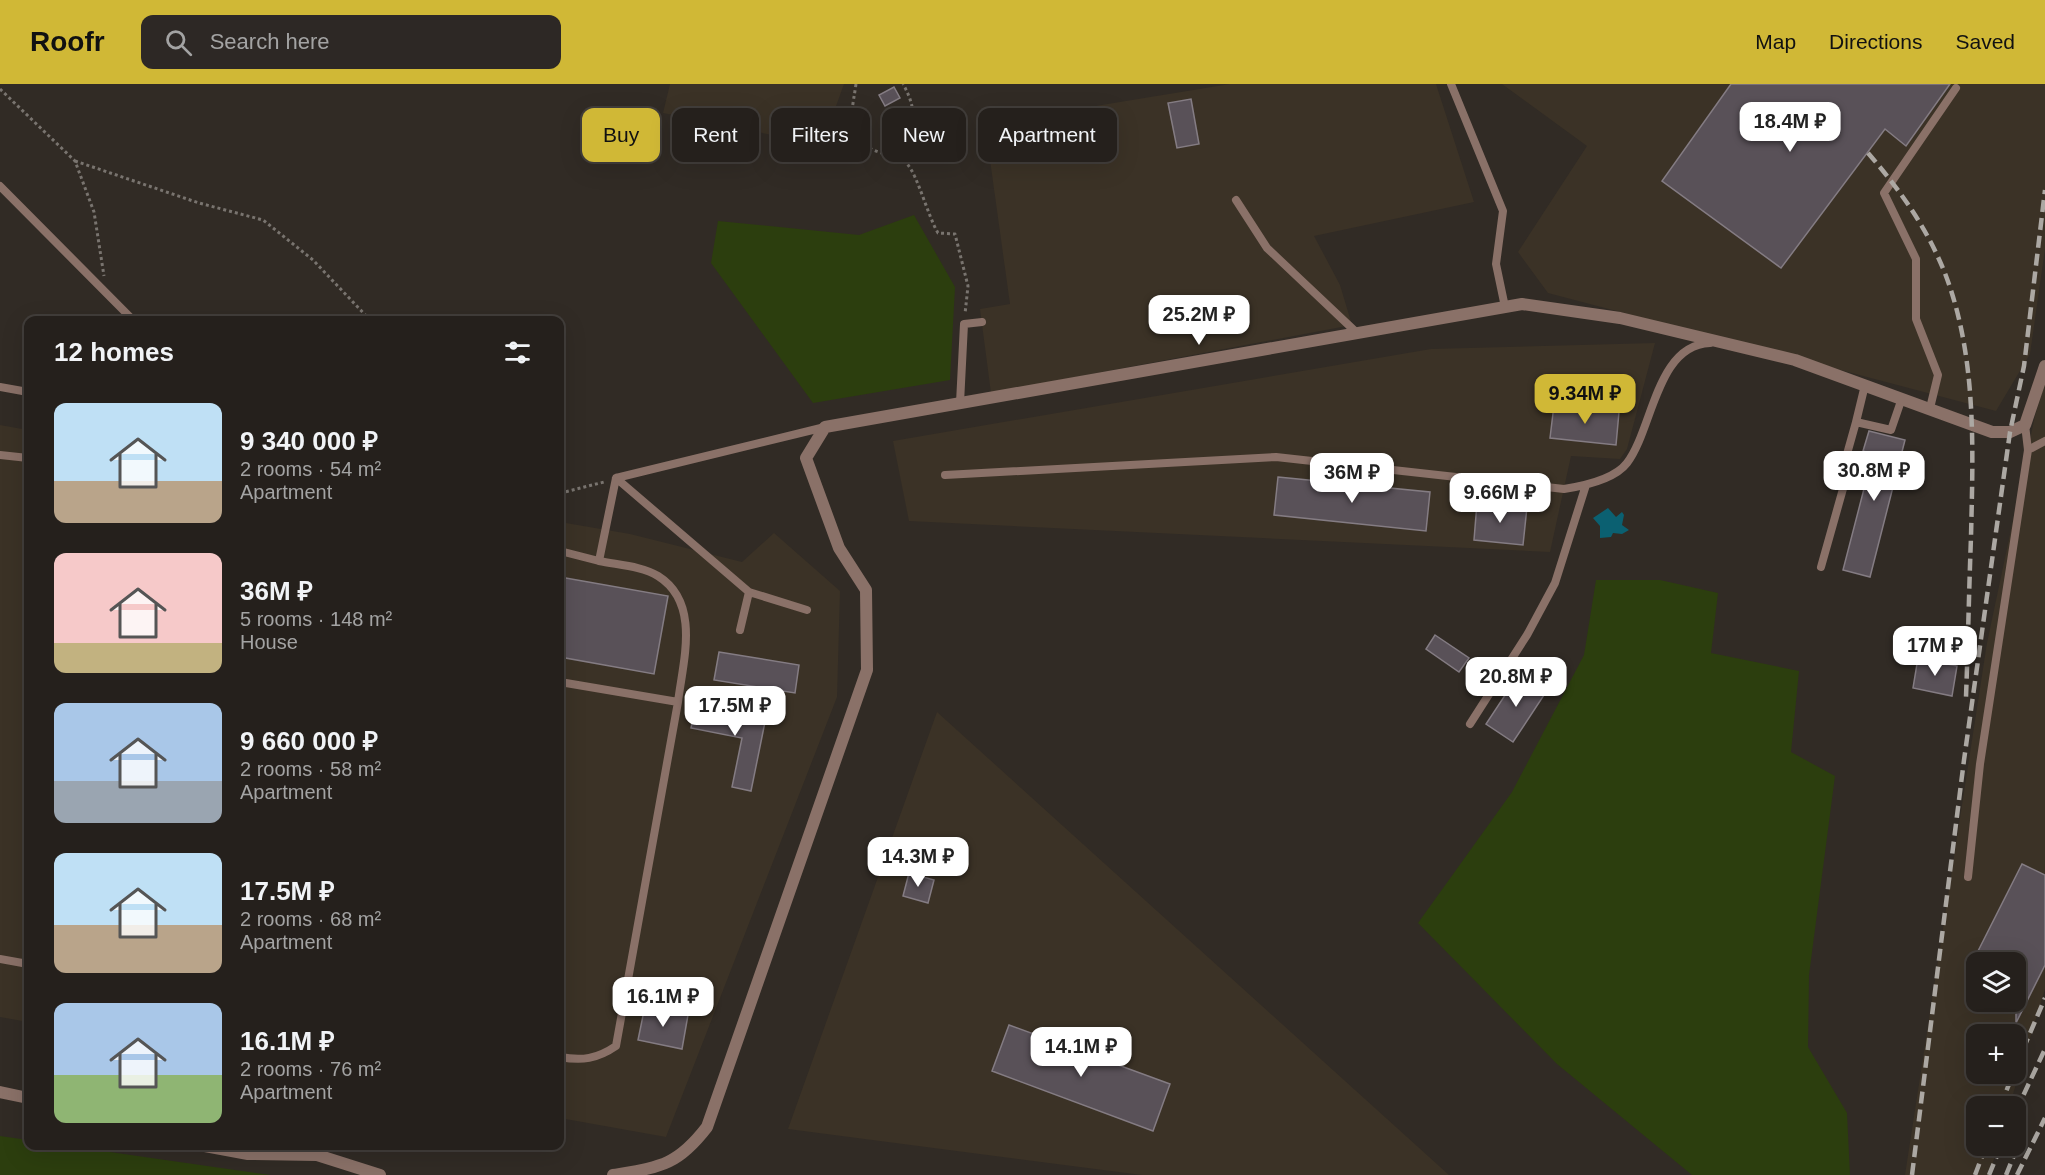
<!DOCTYPE html>
<meta charset="utf-8">
<style>
:root{--surface:#25201c;--page:#2d2825;--text:#f1f3f6;--muted:#a3a3a3;--line:#423e3b;--accent:#d0b836}
body{margin:0;font-family:Arial,sans-serif;background:var(--page);color:var(--text);height:100vh;display:flex;flex-direction:column;font-size:22px;white-space:nowrap}
*{box-sizing:border-box;margin:0}
p{font-size:20px;color:var(--muted)}
.icon{flex:none;width:33px;height:33px;fill:none;stroke:currentColor;stroke-width:2;stroke-linecap:round;stroke-linejoin:round}
.map{position:relative;flex:1;overflow:hidden}
.drawer{position:absolute;left:24px;top:232px;width:540px;height:834px;display:flex;flex-direction:column;background:var(--surface);border-radius:12px;box-shadow:0 6px 24px #0002,0 0 0 2px var(--line)}
.drawer>*{flex:none}
.guide{position:absolute;left:582px;top:24px;width:570px;height:54px;display:flex;gap:12px}
.controls{position:absolute;left:1966px;top:868px;display:grid;gap:12px}
.controls a{display:grid;place-items:center;width:60px;height:60px;border-radius:12px;background:var(--surface);box-shadow:0 6px 24px #0002,0 0 0 2px var(--line);font-size:30px}
.price{position:absolute;translate:-50% -51px;padding:0 14px;border-radius:12px;background:#fff;color:#222;font-size:20px;line-height:39px;filter:drop-shadow(0 2px 3px #0008)}
.price::after{content:'';position:absolute;left:50%;top:36px;width:18px;height:14px;margin-left:-9px;background:inherit;clip-path:polygon(0 0,100% 0,50% 100%)}
.price.selected{background:var(--accent);color:#111}
ul{padding:0;list-style:none}
li{display:flex;align-items:center;gap:18px;height:150px;padding:0 30px}
li span{display:grid;place-items:center;flex:none;width:168px;height:120px;border-radius:12px;color:#555}
li>.icon{margin-inline-start:auto}
span .icon{width:72px;height:72px;fill:#fffc;stroke-width:1}
li b{font-size:26px}
h2{display:flex;justify-content:space-between;align-items:center;height:72px;padding:0 30px;font-size:26px}
.tag{padding:0 21px;border-radius:12px;background:var(--surface);box-shadow:0 6px 24px #0002,0 0 0 2px var(--line);font-size:21px;line-height:54px}
.tag.selected{background:var(--accent);color:#111}
header{display:flex;align-items:center;gap:36px;box-sizing:border-box;height:84px;padding:0 30px;background:var(--accent);color:#111}
header strong{font-size:28px}
nav{display:flex;gap:33px;margin-inline-start:auto;font-size:21px}
.search{width:420px;height:54px;background:var(--page);display:flex;align-items:center;gap:15px;box-sizing:border-box;padding:0 21px;border-radius:12px;color:var(--muted);font-size:22px}
.map>svg:first-child{display:block}
.built{fill:#3b3226;fill-rule:evenodd}
.green{fill:#2c3e0e}
.water{fill:#0b6071}
.building{fill:#595158;stroke:#847c83;stroke-width:1.5}
.lines{fill:none;stroke-linecap:round;stroke-linejoin:round}
.path{stroke:#79746f;stroke-width:3;stroke-dasharray:3 3;stroke-linecap:butt}
.lane{stroke:#8a7168;stroke-width:8}
.street{stroke:#8a7168;stroke-width:12}
.rail{stroke:#aca8a3;stroke-width:4.5;stroke-dasharray:12 6;stroke-linecap:butt}
</style>
<header>
<strong>Roofr</strong>
<div class="search"><svg class="icon" aria-label="search" viewBox="0 0 24 24"><circle cx="10" cy="10" r="6"/><path d="M15 15l6 6"/></svg>Search here</div>
<nav><a>Map</a><a>Directions</a><a>Saved</a></nav>
</header>
<div class="map">
<svg width="2045" height="1091" viewBox="0 0 2045 1091">
<rect width="100%" height="100%" fill="#312b25"/>
<path class="built" d="M 670,0 L 844,0 L 822,61 L 663,29 Z
M 1230,0 L 1436,0 L 1474,118 L 1314,152 L 1340,201 L 1352,241 L 991,309 L 980,225 L 1010,220 L 985,40 Z
M 1502,0 L 2045,0 L 2045,165 L 2030,270 L 1996,327 L 1548,209 L 1518,168 L 1587,62 Z
M 1655,259 L 1627,365 L 1620,375 L 1571,372 L 1550,468 L 909,437 L 893,357 L 1431,265 Z
M 2045,298 L 2045,905 L 2009,1023 L 1977,1023 L 1977,1062 L 1998,1062 L 1989,1091 L 1905,1091 L 1987,559 L 2035,332 ZM 1977,879 L 2016,879 L 2016,918 L 1977,918 ZM 1977,951 L 2016,951 L 2016,990 L 1977,990 Z
M 0,341 L 28,346 L 28,938 L 0,933 Z
M 560,438 L 630,450 L 742,478 L 774,449 L 840,507 L 837,613 L 666,1053 L 560,1034 Z
M 937,628 L 1449,1091 L 1142,1091 L 788,1045 Z"/>
<path class="green" d="M 914,131 L 955,203 L 950,296 L 813,319 L 711,179 L 718,137 L 859,151 Z
M 1596,496 L 1660,496 L 1718,509 L 1711,569 L 1799,587 L 1791,668 L 1835,692 L 1809,891 L 1808,963 L 1847,1029 L 1850,1091 L 1692,1091 L 1557,980 L 1418,839 L 1512,708 L 1584,571 Z
M 0,1052 L 28,1056 L 28,1062 L 68,1062 L 270,1091 L 0,1091 Z"/>
<path class="water" d="M 1608,424 L 1616,433 L 1622,428 L 1624,431 L 1622,441 L 1629,446 L 1622,450 L 1613,449 L 1611,453 L 1600,454 L 1600,442 L 1593,434 Z"/>
<path class="building" d="M 1731,0 L 1950,0 L 1906,62 L 1885,45 L 1781,184 L 1662,97 Z
M 894,3 L 900,14 L 885,22 L 879,11 Z
M 1191,15 L 1199,60 L 1177,64 L 1168,19 Z
M 1554,321 L 1619,328 L 1616,361 L 1550,354 Z
M 1869,347 L 1905,356 L 1870,493 L 1843,486 L 1873,370 L 1863,367 Z
M 1278,393 L 1430,408 L 1426,447 L 1274,431 Z
M 1477,419 L 1527,423 L 1523,461 L 1474,456 Z
M 560,493 L 668,512 L 654,590 L 560,573 Z
M 1435,551 L 1469,574 L 1459,588 L 1426,565 Z
M 719,568 L 799,581 L 795,609 L 714,596 Z
M 1918,574 L 1957,582 L 1952,612 L 1913,604 Z
M 1519,590 L 1546,608 L 1513,658 L 1486,640 Z
M 696,619 L 766,633 L 751,707 L 732,703 L 742,654 L 691,644 Z
M 2022,780 L 2045,791 L 2045,881 L 2016,939 L 2016,879 L 1972,879 Z
M 909,789 L 934,796 L 928,819 L 903,812 Z
M 645,922 L 688,931 L 682,965 L 638,956 Z
M 1009,941 L 1170,1000 L 1153,1047 L 992,987 Z"/>
<g class="lines">
<path class="path" d="M 856,0 C 850,41 842,58 888,71 C 895,73 903,75 908,81 C 918,93 928,132 938,149 L 955,150 L 968,202 L 965,230
M 0,5 L 75,77 L 94,128 L 104,192
M 898,74 C 913,45 920,30 903,0
M 75,77 L 199,119 L 263,136 L 313,176 L 371,237
M 560,407 L 565,408 L 604,398"/>
<path class="lane" d="M 1451,0 L 1503,127 L 1496,180 L 1505,223
M 0,102 L 134,237
M 1236,116 L 1267,164 L 1357,249
M 0,303 L 28,308
M 960,319 L 964,240 L 982,238
M 1930,324 L 1938,291 L 1916,235 L 1916,175 L 1884,109 L 1956,4
M 1856,338 L 1865,301
M 2028,366 L 2045,357
M 0,371 L 28,374
M 945,391 L 1276,373 L 1564,405 C 1583,402 1614,396 1627,379 C 1653,345 1656,261 1710,259
M 616,394 L 749,508 L 807,526
M 560,467 L 599,477
M 1821,483 L 1848,387 L 1847,370 L 1856,338 L 1891,346 L 1902,314
M 740,546 L 749,508
M 560,598 L 678,618 C 683,577 701,519 658,492 C 642,482 618,481 599,477 L 616,394 L 825,343
M 1470,640 L 1527,551 L 1555,499 L 1586,401
M 1968,793 L 1980,680 L 2028,366 L 2025,341
M 0,875 L 28,880
M 560,973 C 582,977 597,975 616,962 L 678,618"/>
<path class="street" d="M 0,1008 L 28,1014
M 205,1062 L 248,1070 L 317,1071 L 380,1091
M 613,1091 C 660,1083 677,1082 707,1043 L 867,586 L 866,506 L 839,464 L 806,374 L 825,343 L 1522,220 L 1620,234 L 1795,276 L 1992,348 L 2010,348 L 2025,341 L 2045,282"/>
<path class="rail" d="M 1868,69 C 1900,106 1928,145 1946,192 C 1977,275 1973,366 1971,453 C 1969,506 1968,559 1966,613
M 2016,982 L 2045,914
M 2000,1023 L 2013,990
M 2016,1027 L 2045,965
M 1912,1091 L 1964,676 L 2010,348 L 2024,282 L 2045,106
M 1975,1091 L 1986,1062
M 1989,1091 L 2001,1062
M 2006,1091 L 2017,1064
M 2017,1091 L 2045,1034"/>
</g>
</svg>
<div class="controls">
<a><svg class="icon" aria-label="layers" viewBox="0 0 24 24"><path d="M12 4l9 5-9 5-9-5zM3 14l9 5 9-5"/></svg></a>
<a>+</a>
<a>−</a>
</div>
<b class="price" style="left:1790px;top:69px">18.4M ₽</b>
<b class="price" style="left:1199px;top:262px">25.2M ₽</b>
<b class="price selected" style="left:1585px;top:341px">9.34M ₽</b>
<b class="price" style="left:1874px;top:418px">30.8M ₽</b>
<b class="price" style="left:1352px;top:420px">36M ₽</b>
<b class="price" style="left:1500px;top:440px">9.66M ₽</b>
<b class="price" style="left:1935px;top:593px">17M ₽</b>
<b class="price" style="left:1516px;top:624px">20.8M ₽</b>
<b class="price" style="left:735px;top:653px">17.5M ₽</b>
<b class="price" style="left:918px;top:804px">14.3M ₽</b>
<b class="price" style="left:663px;top:944px">16.1M ₽</b>
<b class="price" style="left:1081px;top:994px">14.1M ₽</b>
<div class="guide">
<a class="tag selected">Buy</a>
<a class="tag">Rent</a>
<a class="tag">Filters</a>
<a class="tag">New</a>
<a class="tag">Apartment</a>
</div>
<section class="drawer">
<h2>12 homes<svg class="icon" aria-label="filters" viewBox="0 0 24 24"><path d="M4 7h16M4 17h16"/><circle cx="9" cy="7" r="2"/><circle cx="15" cy="17" r="2"/></svg></h2>
<ul>
<li><span style="background:linear-gradient(#bfe0f5 65%,#b9a48a 0)"><svg class="icon" aria-label="home" viewBox="0 0 24 24"><path d="M3 11l9-7 9 7M6 9v11h12V9"/></svg></span><div><b>9 340 000 ₽</b><p>2 rooms · 54 m²</p><p>Apartment</p></div></li>
<li><span style="background:linear-gradient(#f6c9c9 75%,#c2b280 0)"><svg class="icon" aria-label="home" viewBox="0 0 24 24"><path d="M3 11l9-7 9 7M6 9v11h12V9"/></svg></span><div><b>36M ₽</b><p>5 rooms · 148 m²</p><p>House</p></div></li>
<li><span style="background:linear-gradient(#a9c7e8 65%,#9aa5b1 0)"><svg class="icon" aria-label="home" viewBox="0 0 24 24"><path d="M3 11l9-7 9 7M6 9v11h12V9"/></svg></span><div><b>9 660 000 ₽</b><p>2 rooms · 58 m²</p><p>Apartment</p></div></li>
<li><span style="background:linear-gradient(#bfe0f5 60%,#b9a48a 0)"><svg class="icon" aria-label="home" viewBox="0 0 24 24"><path d="M3 11l9-7 9 7M6 9v11h12V9"/></svg></span><div><b>17.5M ₽</b><p>2 rooms · 68 m²</p><p>Apartment</p></div></li>
<li><span style="background:linear-gradient(#a9c7e8 60%,#8fb573 0)"><svg class="icon" aria-label="home" viewBox="0 0 24 24"><path d="M3 11l9-7 9 7M6 9v11h12V9"/></svg></span><div><b>16.1M ₽</b><p>2 rooms · 76 m²</p><p>Apartment</p></div></li>
</ul>
</section>
</div>
